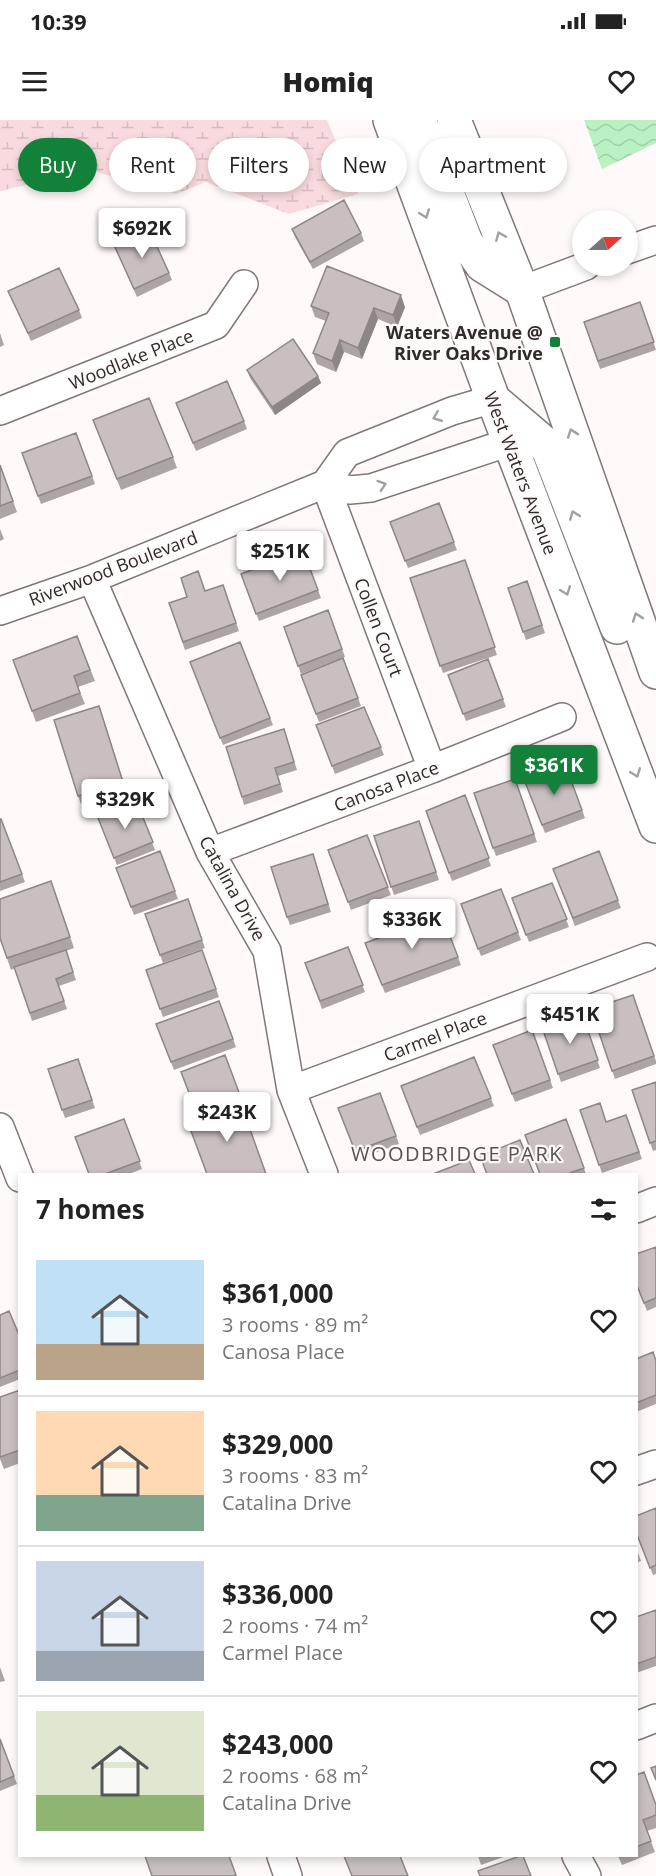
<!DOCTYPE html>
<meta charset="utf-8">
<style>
:root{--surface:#fff;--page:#f6f6f6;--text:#222;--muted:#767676;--line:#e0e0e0;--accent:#12823a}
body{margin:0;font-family:"Open Sans",sans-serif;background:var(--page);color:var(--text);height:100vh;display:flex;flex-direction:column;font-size:22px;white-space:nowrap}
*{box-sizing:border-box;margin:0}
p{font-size:20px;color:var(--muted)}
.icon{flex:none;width:33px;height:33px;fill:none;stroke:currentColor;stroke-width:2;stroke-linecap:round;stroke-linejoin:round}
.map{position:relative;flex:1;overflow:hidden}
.details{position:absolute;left:18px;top:1053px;width:620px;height:684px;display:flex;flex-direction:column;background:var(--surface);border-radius:0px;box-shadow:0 3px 9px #0003}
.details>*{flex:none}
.banner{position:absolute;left:18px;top:18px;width:621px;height:54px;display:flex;gap:12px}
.needle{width:39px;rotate:69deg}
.tools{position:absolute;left:572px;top:90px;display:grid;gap:12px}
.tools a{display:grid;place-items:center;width:66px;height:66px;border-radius:50%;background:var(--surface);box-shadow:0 3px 9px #0003;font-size:30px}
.price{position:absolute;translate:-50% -51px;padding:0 14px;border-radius:6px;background:#fff;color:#222;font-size:20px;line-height:39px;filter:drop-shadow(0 2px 3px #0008)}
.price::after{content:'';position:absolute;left:50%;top:36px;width:18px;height:14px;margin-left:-9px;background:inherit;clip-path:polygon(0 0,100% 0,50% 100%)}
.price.on{background:var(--accent);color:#fff}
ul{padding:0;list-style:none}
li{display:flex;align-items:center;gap:18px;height:150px;padding:0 18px}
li+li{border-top:2px solid var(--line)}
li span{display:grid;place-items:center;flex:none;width:168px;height:120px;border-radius:0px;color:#555}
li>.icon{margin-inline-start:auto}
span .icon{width:72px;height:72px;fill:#fffc;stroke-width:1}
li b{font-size:26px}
h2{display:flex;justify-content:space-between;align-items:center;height:72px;padding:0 18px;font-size:26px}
.pill{padding:0 21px;border-radius:27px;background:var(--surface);box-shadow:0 3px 9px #0003;font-size:21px;line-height:54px}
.pill.on{background:var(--accent);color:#fff}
.status{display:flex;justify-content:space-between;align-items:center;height:42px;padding:0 30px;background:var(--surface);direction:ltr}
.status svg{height:16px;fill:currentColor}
header{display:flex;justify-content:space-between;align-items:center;height:78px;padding:0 18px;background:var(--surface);font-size:27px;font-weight:800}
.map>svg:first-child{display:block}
.wetland{fill:url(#wetland-marsh)}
.water{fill:url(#water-waves)}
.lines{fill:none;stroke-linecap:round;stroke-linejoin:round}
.minor-casing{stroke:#807778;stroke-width:30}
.secondary-casing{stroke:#807778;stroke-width:36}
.minor{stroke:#fff;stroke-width:27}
.secondary{stroke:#fff;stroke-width:33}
.wall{fill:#ada4a5}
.shaded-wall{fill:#8d8686}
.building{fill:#c9bfc0;stroke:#8d8686;stroke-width:1.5}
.oneway{stroke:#a1a0a0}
.poi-dot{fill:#12823a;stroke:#fff9f9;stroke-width:2}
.labels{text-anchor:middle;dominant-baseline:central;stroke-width:4.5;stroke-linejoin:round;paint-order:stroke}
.poi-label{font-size:18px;font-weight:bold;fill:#2e2b2b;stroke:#fff9f9;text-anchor:end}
.street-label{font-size:18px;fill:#2e2b2b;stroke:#fff9f9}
.neighbourhood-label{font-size:20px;letter-spacing:1.5px;fill:#585051;stroke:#fff9f9}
</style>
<div class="status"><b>10:39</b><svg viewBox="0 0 49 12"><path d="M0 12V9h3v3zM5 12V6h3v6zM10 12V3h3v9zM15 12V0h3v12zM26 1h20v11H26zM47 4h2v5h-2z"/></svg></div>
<header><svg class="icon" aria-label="menu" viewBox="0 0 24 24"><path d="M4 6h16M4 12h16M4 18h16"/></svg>Homiq<svg class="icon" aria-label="heart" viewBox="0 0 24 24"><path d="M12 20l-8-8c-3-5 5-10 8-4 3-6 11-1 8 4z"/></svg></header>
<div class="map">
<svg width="656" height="1756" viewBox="0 0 656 1756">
<defs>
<pattern id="wetland-marsh" width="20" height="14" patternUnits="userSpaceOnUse" patternTransform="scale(1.5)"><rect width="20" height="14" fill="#f9dbdf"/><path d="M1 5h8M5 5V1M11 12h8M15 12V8" fill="none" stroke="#d6bcc0"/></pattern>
<pattern id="water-waves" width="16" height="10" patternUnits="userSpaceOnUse" patternTransform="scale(1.5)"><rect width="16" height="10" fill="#baf1c2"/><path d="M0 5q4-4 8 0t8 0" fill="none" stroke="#a0cfa7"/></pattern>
</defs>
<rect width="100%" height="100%" fill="#fff9f9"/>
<path class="wetland" d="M 0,0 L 327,0 L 358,74 L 289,94 L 206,62 L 176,74 L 89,50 L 0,71 Z"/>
<path class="water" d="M 584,0 L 656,0 L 656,23 L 602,49 Z"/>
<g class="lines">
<g class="minor-casing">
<path id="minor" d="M 627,130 L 656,120
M 522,170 L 586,146
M 0,291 L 216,205 L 244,164
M 325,364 L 432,649
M 325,364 L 350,370 L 371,368 L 510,322
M 92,459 L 210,732 L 267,831 L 291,970 L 324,1054
M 0,491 L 92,459 L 325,364 L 347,333 L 452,291 L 493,279
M 210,732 L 432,649 L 562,597
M 291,970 L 647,837
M 0,1007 L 20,1058
M 636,1089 L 656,1081
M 636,1351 L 656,1344
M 636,1606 L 656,1598
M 281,1736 L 288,1756
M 576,1736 L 587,1756"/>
</g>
<g class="secondary-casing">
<path id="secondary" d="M 390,0 L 493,279 L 656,706
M 419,0 L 466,122 L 482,145 L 522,170
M 454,0 L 522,170 L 656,552
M 496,282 L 543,322 L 549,331 L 617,507"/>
</g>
<use href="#minor" class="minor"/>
<use href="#secondary" class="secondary"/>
</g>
<path class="wall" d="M 292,109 L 361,113 L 364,121 L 313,149 L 295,117 Z
M 114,125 L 169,153 L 172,160 L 137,177 Z
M 8,171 L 79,190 L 82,198 L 31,221 Z
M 640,182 L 656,230 L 600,249 L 584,202 Z
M 311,186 L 405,187 L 397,207 L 378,199 L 362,239 L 344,232 L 336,252 L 317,244 L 313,233 L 326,201 L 315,197 Z
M 0,213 L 4,225 L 0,227 Z
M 247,250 L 318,256 L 321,263 L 275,295 L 250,258 Z
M 176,283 L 244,301 L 247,309 L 196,331 Z
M 93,300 L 173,337 L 177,348 L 121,370 Z
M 76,313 L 95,364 L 41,384 L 22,333 Z
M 0,345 L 17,392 L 0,399 Z
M 439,383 L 457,430 L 408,448 L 390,402 Z
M 0,409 L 4,419 L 0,421 Z
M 303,430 L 321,478 L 259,501 L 241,454 Z
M 465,440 L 497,535 L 443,553 L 410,458 Z
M 527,461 L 545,513 L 526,520 L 508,468 Z
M 223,465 L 239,511 L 185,530 L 169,483 Z
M 328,490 L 345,537 L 301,554 L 284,507 Z
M 77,516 L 95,561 L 78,567 L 85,584 L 36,602 L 13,540 Z
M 240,522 L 273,605 L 223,625 L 190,542 Z
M 343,538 L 361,586 L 319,602 L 301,555 Z
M 488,539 L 506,587 L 466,601 L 448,555 Z
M 364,587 L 384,635 L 335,654 L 316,605 Z
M 102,594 L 126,670 L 81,684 L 78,676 Z
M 284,609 L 297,650 L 278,656 L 283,672 L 244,685 L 242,677 Z
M 566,647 L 585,698 L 545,713 L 525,662 Z
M 515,659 L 537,722 L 496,736 L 474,673 Z
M 465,675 L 491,746 L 452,761 L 426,691 Z
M 137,683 L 155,730 L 117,745 L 98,698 Z
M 0,699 L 1,699 L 25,762 L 0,771 Z
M 419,701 L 439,760 L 394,775 L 374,716 Z
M 367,715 L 391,775 L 351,790 L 328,730 Z
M 160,731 L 178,779 L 134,795 L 116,748 Z
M 599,731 L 621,788 L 575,806 L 553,749 Z
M 313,734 L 331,792 L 290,805 L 287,797 Z
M 51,761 L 74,828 L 66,831 L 76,860 L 59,866 L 67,889 L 32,901 L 15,848 L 11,850 L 0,818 Z
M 552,763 L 569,807 L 529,822 L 512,778 Z
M 501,769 L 521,820 L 481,836 L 461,784 Z
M 188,779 L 205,828 L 163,843 L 145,794 Z
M 442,795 L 461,845 L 385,873 L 365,823 Z
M 348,827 L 365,872 L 322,889 L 305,843 Z
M 202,830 L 219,877 L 163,897 L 146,850 Z
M 633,875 L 656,941 L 656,944 L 615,959 L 591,889 Z
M 219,881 L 236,927 L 174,950 L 156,904 Z
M 583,896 L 600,948 L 561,962 L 543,910 Z
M 532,910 L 553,968 L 515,982 L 493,925 Z
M 474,937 L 494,986 L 420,1015 L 401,966 Z
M 78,939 L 95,988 L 65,998 L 48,949 Z
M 181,952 L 240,975 L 243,982 L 199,999 Z
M 656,962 L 656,1030 L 653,1031 L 632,970 Z
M 380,973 L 399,1024 L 358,1039 L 338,988 Z
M 580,990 L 606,1002 L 626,995 L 642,1039 L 602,1053 Z
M 124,999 L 142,1049 L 129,1054 L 89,1054 Z
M 566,999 L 586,1054 L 540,1054 Z
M 656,1127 L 656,1187 L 647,1191 L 636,1163 Z
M 0,1195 L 20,1217 L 20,1259 L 0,1267 Z
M 636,1239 L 656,1241 L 656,1284 L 636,1292 Z
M 20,1270 L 20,1343 L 4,1349 L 0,1339 L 0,1277 Z
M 656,1388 L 656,1454 L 653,1455 L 636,1413 Z
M 636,1427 L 641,1441 L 636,1443 Z
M 656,1490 L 656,1546 L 636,1553 L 636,1497 Z
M 0,1547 L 5,1561 L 0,1562 Z
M 0,1619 L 17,1664 L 0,1671 Z
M 636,1655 L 656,1685 L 656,1708 L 647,1711 L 655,1732 L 622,1745 L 618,1736 L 636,1736 Z
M 478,1736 L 506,1736 L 481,1745 Z"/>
<path class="shaded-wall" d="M 401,175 L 405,187 L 397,207 L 393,195 Z
M 374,188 L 378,199 L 362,239 L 358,228 Z
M 340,220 L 344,232 L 336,252 L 332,241 Z
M 318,256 L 321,263 L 275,295 L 272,287 Z"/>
<path class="building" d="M 344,80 L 361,113 L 310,142 L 292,109 Z
M 149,109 L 169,153 L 134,169 L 114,125 Z
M 327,146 L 401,175 L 393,195 L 374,188 L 358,228 L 340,220 L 332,241 L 313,233 L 329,193 L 311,186 Z
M 59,148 L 79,190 L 28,213 L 8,171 Z
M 640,182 L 654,222 L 598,241 L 584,202 Z
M 293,219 L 318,256 L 272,287 L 247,250 Z
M 227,261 L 244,301 L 193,323 L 176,283 Z
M 149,278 L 173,337 L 117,359 L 93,300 Z
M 76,313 L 92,356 L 38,376 L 22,333 Z
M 0,345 L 13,381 L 0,386 Z
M 439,383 L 454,422 L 405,441 L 390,402 Z
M 303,430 L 318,470 L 256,494 L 241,454 Z
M 465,440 L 495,527 L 440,546 L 410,458 Z
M 198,451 L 205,471 L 223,465 L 236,503 L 183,522 L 169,483 L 187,477 L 181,458 Z
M 527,461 L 542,505 L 523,512 L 508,468 Z
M 328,490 L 342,529 L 298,546 L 284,507 Z
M 77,516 L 90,550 L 74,556 L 80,573 L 32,591 L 13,540 Z
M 240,522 L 270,598 L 220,618 L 190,542 Z
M 343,538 L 358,578 L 316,594 L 301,555 Z
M 488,539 L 503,579 L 463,594 L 448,555 Z
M 99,586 L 123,662 L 78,676 L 54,600 Z
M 364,587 L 381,627 L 332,646 L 316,605 Z
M 284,609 L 294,642 L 275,648 L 280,664 L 242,677 L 226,627 Z
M 566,647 L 582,690 L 542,705 L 525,662 Z
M 515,659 L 534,714 L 493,728 L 474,673 Z
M 465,675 L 489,738 L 449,753 L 426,691 Z
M 137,683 L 153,722 L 114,738 L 98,698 Z
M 0,699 L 1,699 L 22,754 L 0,762 Z
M 419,701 L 436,752 L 391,767 L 374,716 Z
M 367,715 L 388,767 L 348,782 L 328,730 Z
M 160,731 L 175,771 L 131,787 L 116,748 Z
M 599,731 L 618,780 L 573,798 L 553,749 Z
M 313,734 L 328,784 L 287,797 L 271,747 Z
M 51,761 L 70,817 L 7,838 L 0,818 L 0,779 Z
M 552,763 L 567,799 L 526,815 L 512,778 Z
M 501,769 L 518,812 L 478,829 L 461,784 Z
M 188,779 L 202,820 L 160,835 L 145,794 Z
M 442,795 L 458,837 L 382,865 L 365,823 Z
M 348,827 L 363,865 L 320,881 L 305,843 Z
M 66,830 L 73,852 L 56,859 L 64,881 L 30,893 L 14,847 Z
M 202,830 L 216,869 L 160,889 L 146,850 Z
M 633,875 L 654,936 L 612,951 L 591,889 Z
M 219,881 L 233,919 L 171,942 L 156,904 Z
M 583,896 L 598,940 L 558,954 L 543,910 Z
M 532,910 L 550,960 L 512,974 L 493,925 Z
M 225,935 L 240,975 L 196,991 L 181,952 Z
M 474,937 L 491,978 L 417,1007 L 401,966 Z
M 78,939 L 92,980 L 62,990 L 48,949 Z
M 656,962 L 656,1021 L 650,1023 L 632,970 Z
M 380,973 L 396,1016 L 355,1031 L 338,988 Z
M 600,983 L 606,1002 L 626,995 L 639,1032 L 599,1045 L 580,990 Z
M 241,984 L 266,1054 L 207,1054 L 188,1003 Z
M 124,999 L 140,1041 L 105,1054 L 89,1054 L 75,1017 Z
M 566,999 L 584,1048 L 567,1054 L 540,1054 L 525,1015 Z
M 520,1020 L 534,1054 L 487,1054 L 480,1036 Z
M 469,1040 L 475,1054 L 433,1054 Z
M 656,1127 L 656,1178 L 644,1183 L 636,1163 L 636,1134 Z
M 9,1191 L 20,1217 L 20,1250 L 0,1258 L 0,1195 Z
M 653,1232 L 656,1241 L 656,1275 L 636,1283 L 636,1239 Z
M 20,1270 L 20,1330 L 0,1337 L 0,1277 Z
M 656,1388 L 656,1445 L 650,1448 L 636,1412 L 636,1396 Z
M 656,1490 L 656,1537 L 636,1544 L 636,1497 Z
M 0,1619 L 14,1656 L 0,1662 Z
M 656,1646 L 656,1660 L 651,1648 Z
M 644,1652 L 656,1685 L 656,1695 L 643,1700 L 651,1721 L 636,1727 L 636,1655 Z
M 145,1736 L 229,1736 L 236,1755 L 233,1756 L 152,1756 Z
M 344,1736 L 400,1736 L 408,1756 L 352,1756 Z
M 520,1736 L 523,1736 L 531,1756 L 480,1756 L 478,1751 Z"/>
<defs><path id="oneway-chevron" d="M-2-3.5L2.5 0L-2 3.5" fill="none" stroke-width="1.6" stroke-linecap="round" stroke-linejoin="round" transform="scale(1.5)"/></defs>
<g class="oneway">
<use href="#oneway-chevron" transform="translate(425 94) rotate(70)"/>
<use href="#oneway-chevron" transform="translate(500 116) rotate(-112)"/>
<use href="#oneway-chevron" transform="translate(437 297) rotate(158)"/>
<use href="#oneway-chevron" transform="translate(572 313) rotate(-109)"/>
<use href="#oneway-chevron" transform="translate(382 365) rotate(-18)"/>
<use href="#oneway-chevron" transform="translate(574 395) rotate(-111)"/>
<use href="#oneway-chevron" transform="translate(566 471) rotate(69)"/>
<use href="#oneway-chevron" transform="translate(637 497) rotate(-109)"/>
<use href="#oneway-chevron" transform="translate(636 653) rotate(69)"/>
</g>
<rect class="poi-dot" x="549" y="216" width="12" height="12" rx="3"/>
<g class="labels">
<g class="poi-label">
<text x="543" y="212">Waters Avenue @<tspan x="543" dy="21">River Oaks Drive</tspan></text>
</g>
<g class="street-label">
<text transform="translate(131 239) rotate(-22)">Woodlake Place</text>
<text transform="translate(521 353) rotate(69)">West Waters Avenue</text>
<text transform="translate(113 448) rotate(-21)">Riverwood Boulevard</text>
<text transform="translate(379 507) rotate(69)">Collen Court</text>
<text transform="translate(386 666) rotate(-21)">Canosa Place</text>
<text transform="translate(233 768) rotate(61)">Catalina Drive</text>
<text transform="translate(435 916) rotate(-21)">Carmel Place</text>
</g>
<g class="neighbourhood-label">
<text x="457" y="1033">WOODBRIDGE PARK</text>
</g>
</g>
</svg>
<div class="tools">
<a><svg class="needle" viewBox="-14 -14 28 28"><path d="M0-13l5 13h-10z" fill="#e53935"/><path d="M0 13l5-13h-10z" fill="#767676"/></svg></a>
</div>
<b class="price" style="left:142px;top:139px">$692K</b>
<b class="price" style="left:280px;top:462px">$251K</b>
<b class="price on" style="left:554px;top:676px">$361K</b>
<b class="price" style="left:125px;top:710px">$329K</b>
<b class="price" style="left:412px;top:830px">$336K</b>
<b class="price" style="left:570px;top:925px">$451K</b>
<b class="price" style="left:227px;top:1023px">$243K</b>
<div class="banner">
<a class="pill on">Buy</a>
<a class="pill">Rent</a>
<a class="pill">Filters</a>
<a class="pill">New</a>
<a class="pill">Apartment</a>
</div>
<section class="details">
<h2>7 homes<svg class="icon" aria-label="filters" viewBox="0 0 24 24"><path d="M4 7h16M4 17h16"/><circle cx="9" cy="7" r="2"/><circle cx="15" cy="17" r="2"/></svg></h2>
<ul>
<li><span style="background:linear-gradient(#bfe0f5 70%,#b9a48a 0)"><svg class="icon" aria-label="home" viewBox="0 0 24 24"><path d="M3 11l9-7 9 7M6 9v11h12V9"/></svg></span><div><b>$361,000</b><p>3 rooms · 89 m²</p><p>Canosa Place</p></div><svg class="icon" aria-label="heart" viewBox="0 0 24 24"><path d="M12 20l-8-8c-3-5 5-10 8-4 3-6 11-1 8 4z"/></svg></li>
<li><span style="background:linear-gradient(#ffd9b3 70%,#7fa58c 0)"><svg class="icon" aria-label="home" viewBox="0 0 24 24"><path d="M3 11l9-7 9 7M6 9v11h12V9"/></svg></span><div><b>$329,000</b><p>3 rooms · 83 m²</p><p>Catalina Drive</p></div><svg class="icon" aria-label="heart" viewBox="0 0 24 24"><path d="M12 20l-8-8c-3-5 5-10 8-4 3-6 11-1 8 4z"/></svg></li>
<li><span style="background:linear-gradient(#c9d6e8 75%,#9aa5b1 0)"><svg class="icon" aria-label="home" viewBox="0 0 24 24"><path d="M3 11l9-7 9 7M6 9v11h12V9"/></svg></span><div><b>$336,000</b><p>2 rooms · 74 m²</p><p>Carmel Place</p></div><svg class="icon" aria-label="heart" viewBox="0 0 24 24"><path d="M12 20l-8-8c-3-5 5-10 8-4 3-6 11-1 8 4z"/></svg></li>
<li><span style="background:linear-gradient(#dfe7d0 70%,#8fb573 0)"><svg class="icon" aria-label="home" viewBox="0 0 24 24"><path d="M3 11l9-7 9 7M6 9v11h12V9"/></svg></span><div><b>$243,000</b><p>2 rooms · 68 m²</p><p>Catalina Drive</p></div><svg class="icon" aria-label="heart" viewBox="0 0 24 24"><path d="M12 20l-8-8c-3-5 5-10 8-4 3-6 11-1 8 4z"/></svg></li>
</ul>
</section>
</div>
